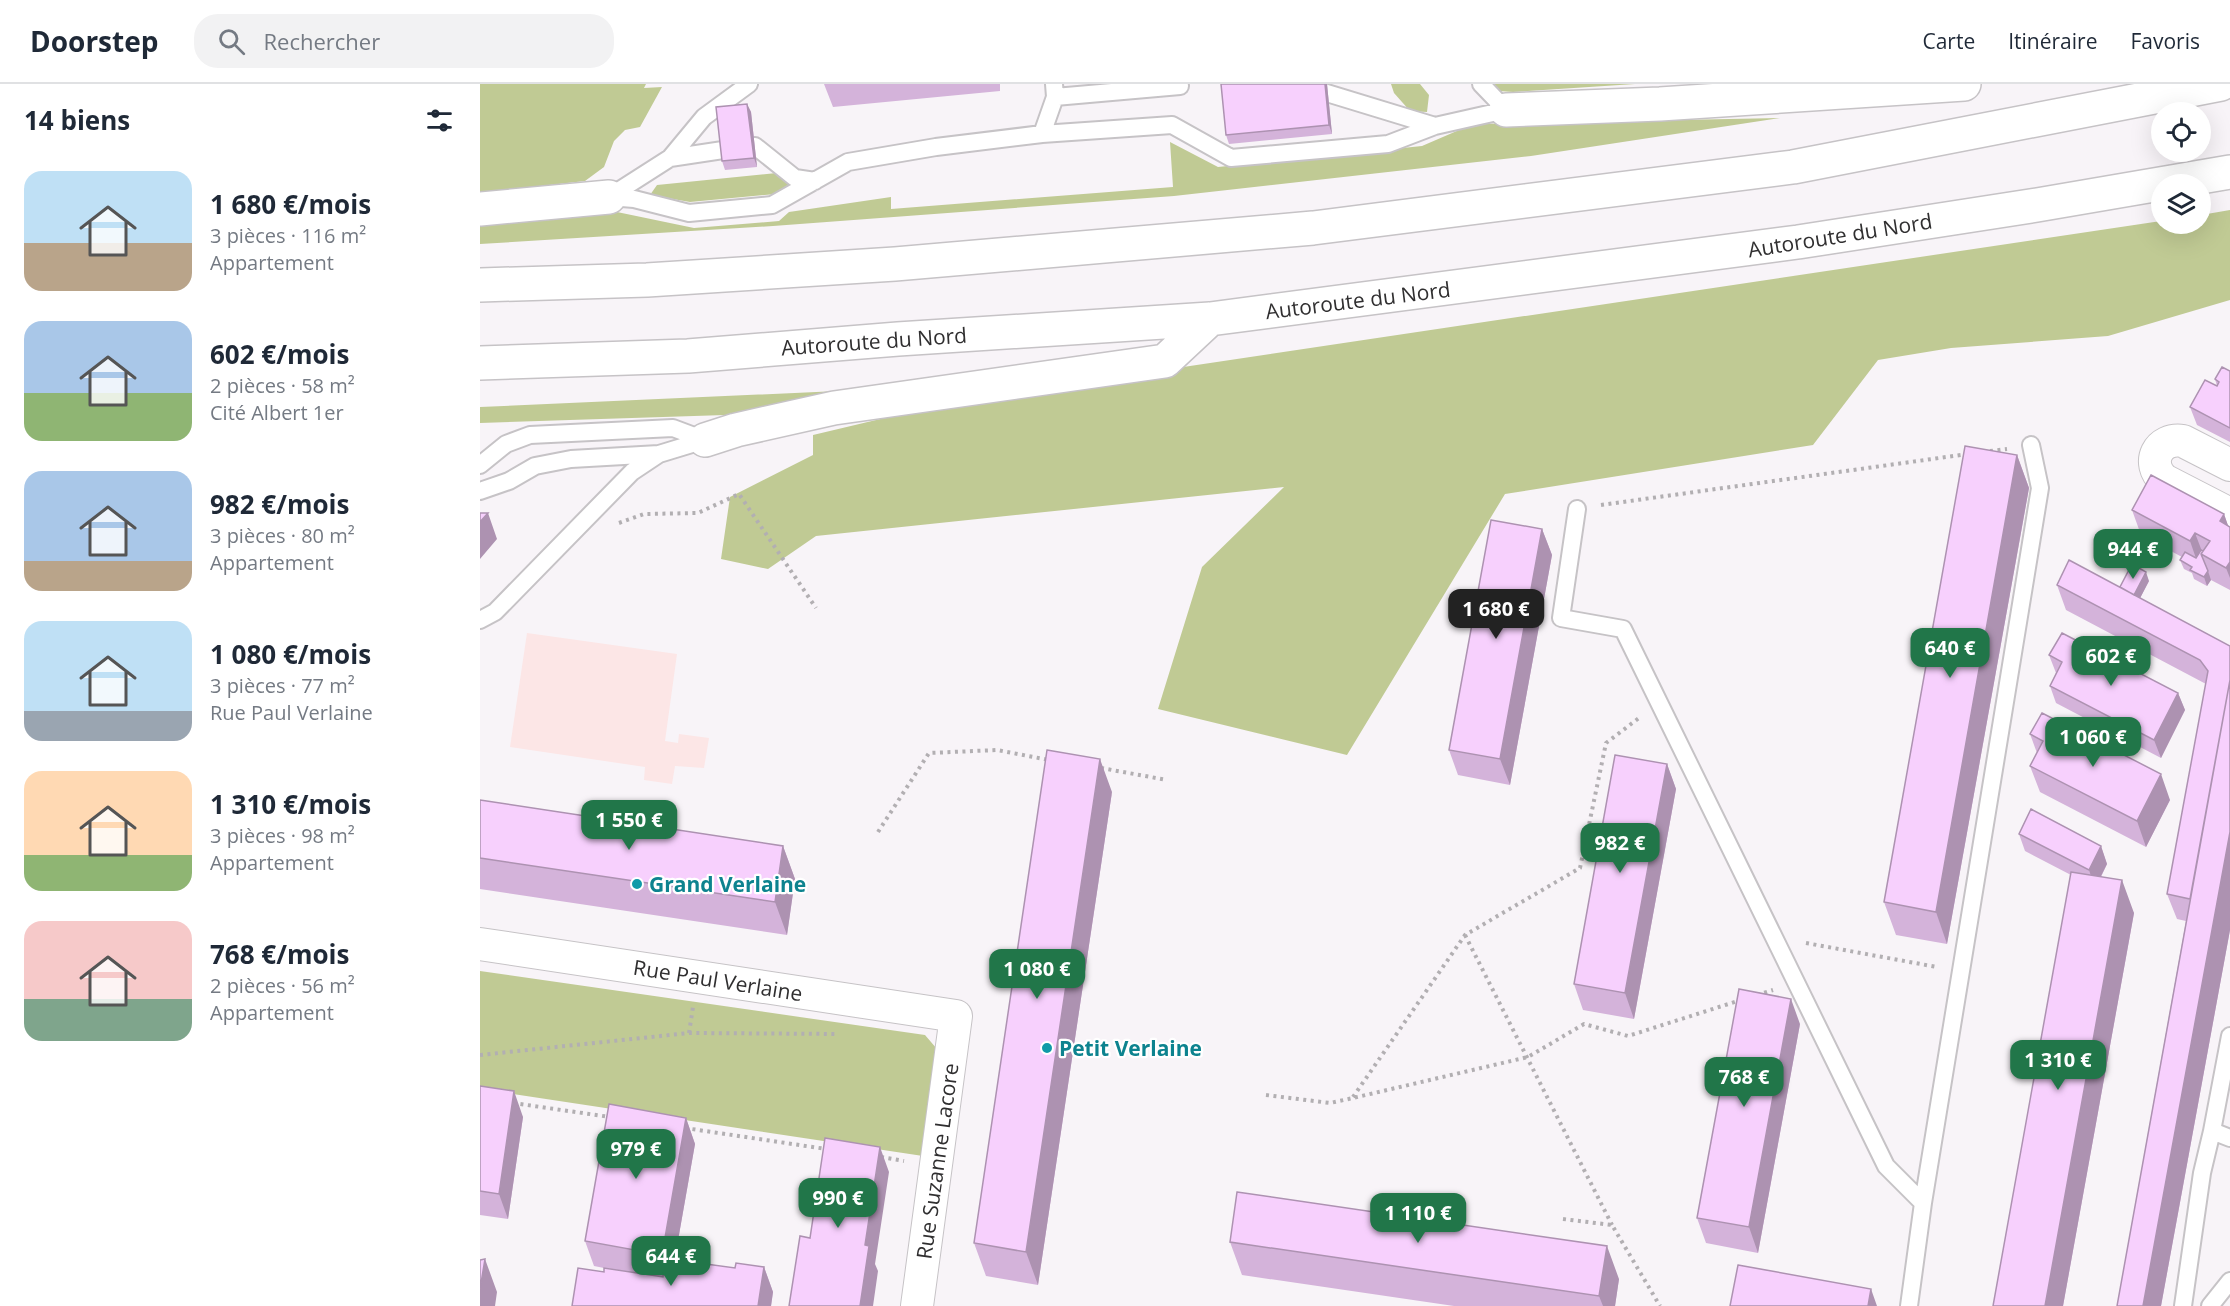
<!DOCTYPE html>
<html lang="fr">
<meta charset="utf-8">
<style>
:root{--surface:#fff;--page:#f2f2f3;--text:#1f2937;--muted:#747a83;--line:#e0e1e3;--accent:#217649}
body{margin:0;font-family:"Open Sans",sans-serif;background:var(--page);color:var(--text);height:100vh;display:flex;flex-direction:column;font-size:22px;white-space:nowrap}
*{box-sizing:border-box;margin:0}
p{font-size:20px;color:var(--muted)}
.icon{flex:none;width:33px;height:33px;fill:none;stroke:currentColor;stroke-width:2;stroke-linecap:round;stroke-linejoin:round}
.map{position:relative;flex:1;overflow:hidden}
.side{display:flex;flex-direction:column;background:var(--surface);width:480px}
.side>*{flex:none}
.controls{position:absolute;left:1671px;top:18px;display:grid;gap:12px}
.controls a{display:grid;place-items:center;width:60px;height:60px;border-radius:50%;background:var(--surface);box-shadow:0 6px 24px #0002;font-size:30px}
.price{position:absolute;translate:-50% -51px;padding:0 14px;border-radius:12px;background:var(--accent);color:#fff;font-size:20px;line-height:39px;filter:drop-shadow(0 2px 3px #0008)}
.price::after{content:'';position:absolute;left:50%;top:36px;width:18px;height:14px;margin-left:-9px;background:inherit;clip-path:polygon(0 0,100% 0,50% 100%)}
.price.selected{background:#222;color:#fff}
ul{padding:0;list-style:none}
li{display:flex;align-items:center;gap:18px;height:150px;padding:0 24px}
li span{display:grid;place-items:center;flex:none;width:168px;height:120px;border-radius:18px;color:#555}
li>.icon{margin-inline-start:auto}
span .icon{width:72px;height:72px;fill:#fffc;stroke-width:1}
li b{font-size:26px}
h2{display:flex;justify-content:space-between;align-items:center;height:72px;padding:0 24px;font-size:26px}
header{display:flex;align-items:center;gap:36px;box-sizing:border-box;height:84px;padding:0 30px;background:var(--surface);border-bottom:2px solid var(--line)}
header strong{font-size:28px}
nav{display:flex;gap:33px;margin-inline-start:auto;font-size:21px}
.search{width:420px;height:54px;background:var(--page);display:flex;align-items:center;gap:15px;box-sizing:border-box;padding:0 21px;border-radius:24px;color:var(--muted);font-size:22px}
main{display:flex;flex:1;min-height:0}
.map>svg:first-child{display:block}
.industrial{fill:#fce6e6}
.green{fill:#c0ca94}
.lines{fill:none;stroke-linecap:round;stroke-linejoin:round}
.lane-casing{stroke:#c6c3c6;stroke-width:20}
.street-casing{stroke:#c6c3c6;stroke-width:34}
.highway-casing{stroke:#c6c3c6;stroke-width:36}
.path{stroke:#b2afb2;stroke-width:4;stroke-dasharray:3 4.5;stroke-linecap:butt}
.lane{stroke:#fff;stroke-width:16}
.street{stroke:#fff;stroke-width:32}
.highway{stroke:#fff;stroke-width:33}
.wall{fill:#d4b3da}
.shaded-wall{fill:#ad92b1}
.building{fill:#f7d0fd;stroke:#ad92b1;stroke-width:1.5}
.culture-dot{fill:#0f9aa8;stroke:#fff;stroke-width:2}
.labels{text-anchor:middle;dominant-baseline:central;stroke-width:4.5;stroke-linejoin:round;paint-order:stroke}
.street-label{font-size:21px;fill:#302f30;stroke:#fff}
.culture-label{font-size:21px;font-weight:bold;fill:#0d838f;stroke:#fff;text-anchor:start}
</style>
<header>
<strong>Doorstep</strong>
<div class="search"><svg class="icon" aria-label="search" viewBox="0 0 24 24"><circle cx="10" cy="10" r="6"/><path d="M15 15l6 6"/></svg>Rechercher</div>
<nav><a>Carte</a><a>Itinéraire</a><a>Favoris</a></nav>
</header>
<main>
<section class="side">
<h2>14 biens<svg class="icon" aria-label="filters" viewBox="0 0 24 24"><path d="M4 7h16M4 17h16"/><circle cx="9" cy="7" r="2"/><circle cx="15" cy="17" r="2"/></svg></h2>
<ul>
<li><span style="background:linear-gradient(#bfe0f5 60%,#b9a48a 0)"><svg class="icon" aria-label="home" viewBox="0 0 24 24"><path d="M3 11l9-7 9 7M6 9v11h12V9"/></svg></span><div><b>1 680 €/mois</b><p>3 pièces · 116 m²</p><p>Appartement</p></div></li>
<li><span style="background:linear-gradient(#a9c7e8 60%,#8fb573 0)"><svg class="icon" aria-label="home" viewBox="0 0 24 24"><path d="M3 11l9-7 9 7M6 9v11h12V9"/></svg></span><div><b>602 €/mois</b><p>2 pièces · 58 m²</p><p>Cité Albert 1er</p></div></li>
<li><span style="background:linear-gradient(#a9c7e8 75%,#b9a48a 0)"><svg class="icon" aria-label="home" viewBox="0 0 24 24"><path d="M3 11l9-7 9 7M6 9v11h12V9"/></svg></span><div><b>982 €/mois</b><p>3 pièces · 80 m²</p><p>Appartement</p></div></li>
<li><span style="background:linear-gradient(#bfe0f5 75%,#9aa5b1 0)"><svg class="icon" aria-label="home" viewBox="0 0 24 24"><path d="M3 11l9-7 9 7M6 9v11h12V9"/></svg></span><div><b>1 080 €/mois</b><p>3 pièces · 77 m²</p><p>Rue Paul Verlaine</p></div></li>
<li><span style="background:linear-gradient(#ffd9b3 70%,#8fb573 0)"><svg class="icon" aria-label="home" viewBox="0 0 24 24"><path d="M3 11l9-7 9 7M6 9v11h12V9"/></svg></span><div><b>1 310 €/mois</b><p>3 pièces · 98 m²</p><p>Appartement</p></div></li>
<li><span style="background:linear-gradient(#f6c9c9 65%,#7fa58c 0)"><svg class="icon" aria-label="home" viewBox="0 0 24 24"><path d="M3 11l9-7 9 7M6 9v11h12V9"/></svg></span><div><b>768 €/mois</b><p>2 pièces · 56 m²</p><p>Appartement</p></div></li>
</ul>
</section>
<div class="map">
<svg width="1750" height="1222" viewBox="0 0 1750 1222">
<rect width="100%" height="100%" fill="#f8f4f8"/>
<path class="industrial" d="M 47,549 L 197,570 L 185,657 L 198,659 L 199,650 L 229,654 L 224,684 L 195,682 L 192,700 L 164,696 L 165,683 L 30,663 Z"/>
<path class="green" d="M 0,0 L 166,0 L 164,4 L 182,3 L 160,43 L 145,46 L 134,57 L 124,83 L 105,97 L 0,109 Z
M 911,0 L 940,0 L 949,11 L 947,28 L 930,27 L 914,9 Z
M 992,0 L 1155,0 L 1033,8 L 1005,6 Z
M 1300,34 L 1051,72 L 694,112 L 293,142 L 0,160 L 0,138 L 137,128 L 214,144 L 299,137 L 309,128 L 411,113 L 411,125 L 693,103 L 690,58 L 738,83 L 942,62 L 993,40 Z
M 326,86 L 318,102 L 306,109 L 210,118 L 170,111 L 177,101 Z
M 1750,126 L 1750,216 L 1628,252 L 1471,264 L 1398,276 L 1333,361 L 1025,410 L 867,671 L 678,625 L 722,483 L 804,403 L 336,452 L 288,485 L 241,475 L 250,413 L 333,371 L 333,351 L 476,317 L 1681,137 L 1682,140 L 1720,140 L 1721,131 Z
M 358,307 L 276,330 L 0,339 L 0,323 Z
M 0,887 L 445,951 L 457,965 L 443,1072 L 0,1005 Z"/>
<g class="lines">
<g class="lane-casing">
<path id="lane" d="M 1001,0 L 1026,26
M 827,5 L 837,6 L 955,42
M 575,13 L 700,2
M 562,50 L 575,13 L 574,0
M 275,62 L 315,94 L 335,97
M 190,74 L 243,66
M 129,113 L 154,115 L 209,129 L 292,121 L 368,78 L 456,63 L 562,50 L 692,41 L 751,74 L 908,60 L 955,42 L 1026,26
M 129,113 L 190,74 L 224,33 L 269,0
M 0,381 L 26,360 L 50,351 L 193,344 L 225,356
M 0,407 L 29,397 L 55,382 L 91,375 L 179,370 L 225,356
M 1097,425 L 1081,534 L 1143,545 L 1406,1082 L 1443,1119 L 1560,404 L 1551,361
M 0,536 L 15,528 L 152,388 L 179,370
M 1750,952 L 1732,1047 L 1750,1054
M 1429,1222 L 1443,1119
M 1703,1222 L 1722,1089 L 1732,1047
M 1730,1222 L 1750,1197"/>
</g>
<g class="street-casing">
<path id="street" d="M 1750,381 L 1703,357 C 1678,353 1665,379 1684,396 L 1750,430
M 0,860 L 476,932 L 437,1222"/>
</g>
<g class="highway-casing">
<path id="highway" d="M 1026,26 L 1180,20 L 1484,0
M 0,125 L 129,113
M 0,201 L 167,196 L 415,180 L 833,144 L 1313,83 L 1741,0
M 0,279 L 208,272 L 418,255 L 730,235 L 1318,158 L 1557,121 L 1750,88
M 225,356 L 256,346 L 354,324 L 685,277 L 730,235"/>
</g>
<path class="path" d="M 1510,367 L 1527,365
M 1121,421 L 1488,370
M 139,439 L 164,430 L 218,429 L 259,410 L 336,524
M 621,684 L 687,696
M 398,748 L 449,669 L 517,666 L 569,676
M 985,851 L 1132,1141
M 1326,859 L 1457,883
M 1277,911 L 1293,906
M 209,949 L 213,923
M 0,971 L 209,949 L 358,950
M 786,1011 L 850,1019 L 873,1014 L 1048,973 L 1104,940 L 1148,952 L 1261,916
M 873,1013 L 985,851 L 1100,784 L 1126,659 L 1159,634
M 33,1019 L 130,1033
M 205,1044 L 346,1065
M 401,1073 L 424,1077
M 1083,1135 L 1132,1141 L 1180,1222"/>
<use href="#lane" class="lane"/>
<use href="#street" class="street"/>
<use href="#highway" class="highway"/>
</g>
<path class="wall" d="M 344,0 L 520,0 L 520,7 L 353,23 Z
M 741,0 L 847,0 L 852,50 L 749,60 L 746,51 Z
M 267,20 L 271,28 L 277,83 L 245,86 L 242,77 Z
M 1750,287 L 1750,358 L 1717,341 L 1710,323 L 1737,302 L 1735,295 Z
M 1537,371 L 1549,404 L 1467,860 L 1416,851 L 1404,818 Z
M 1652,426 L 1744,430 L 1748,442 L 1750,443 L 1750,506 L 1731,496 L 1727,502 L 1714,495 L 1712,489 L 1704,485 L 1700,476 L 1702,473 L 1661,451 Z
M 1062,445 L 1072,471 L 1030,701 L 978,691 L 969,666 Z
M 1669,497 L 1660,514 L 1750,562 L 1750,846 L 1681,1222 L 1637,1222 L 1706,837 L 1697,835 L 1687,810 L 1726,600 L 1586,526 L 1577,501 L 1640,503 Z
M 1569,571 L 1698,609 L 1705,626 L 1681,674 L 1576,619 L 1570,602 L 1576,589 Z
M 1550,650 L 1690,716 L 1666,763 L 1560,708 L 1550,682 L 1557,669 Z
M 1187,680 L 1196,705 L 1154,935 L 1103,926 L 1094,900 Z
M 632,708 L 558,1201 L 506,1192 L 494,1159 Z
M 0,716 L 303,762 L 315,795 L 307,851 L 0,805 Z
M 1539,750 L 1621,762 L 1627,780 L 1621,793 L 1654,829 L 1583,1222 L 1513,1222 L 1591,791 L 1545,767 Z
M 1320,940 L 1278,1169 L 1226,1159 L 1217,1134 Z
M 0,1002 L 43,1033 L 28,1135 L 0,1131 Z
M 206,1034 L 215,1060 L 193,1185 L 203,1186 L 284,1183 L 293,1208 L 291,1222 L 92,1222 L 124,1188 L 124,1184 L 114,1182 L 105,1157 Z
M 750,1158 L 1139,1195 L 1135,1222 L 974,1222 L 762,1191 Z"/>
<path class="shaded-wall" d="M 845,0 L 847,0 L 852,50 L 849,41 Z
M 267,20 L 271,28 L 277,83 L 274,74 Z
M 1537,371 L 1549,404 L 1467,860 L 1456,828 Z
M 8,429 L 17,455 L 0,475 L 0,438 Z
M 1744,430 L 1750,447 L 1740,437 Z
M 1062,445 L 1072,471 L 1030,701 L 1020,675 Z
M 1715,449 L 1723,470 L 1721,470 L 1719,483 L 1710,457 Z
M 1750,478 L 1750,494 L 1746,484 Z
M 1728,487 L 1731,496 L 1727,502 L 1724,493 Z
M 1666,488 L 1669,497 L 1656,522 L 1653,513 Z
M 1698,609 L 1705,626 L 1681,674 L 1674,656 Z
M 620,675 L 632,708 L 558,1201 L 546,1168 Z
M 1187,680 L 1196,705 L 1154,935 L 1145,909 Z
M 1681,690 L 1690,716 L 1666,763 L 1657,737 Z
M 1750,748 L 1750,846 L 1681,1222 L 1663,1222 Z
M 303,762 L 315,795 L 307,851 L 295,818 Z
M 1621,762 L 1627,780 L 1615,804 L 1609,786 Z
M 1642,796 L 1654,829 L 1583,1222 L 1565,1222 Z
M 1311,915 L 1320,940 L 1278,1169 L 1269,1143 Z
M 34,1007 L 43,1033 L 28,1135 L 19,1110 Z
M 206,1034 L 215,1060 L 191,1196 L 182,1171 Z
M 400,1063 L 409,1088 L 395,1180 L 398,1187 L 393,1222 L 380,1222 L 385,1161 Z
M 1127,1162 L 1139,1195 L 1135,1222 L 1123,1222 L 1119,1212 Z
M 5,1175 L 17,1208 L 15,1222 L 0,1222 L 0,1205 Z
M 284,1183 L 293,1208 L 291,1222 L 278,1222 Z
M 1391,1205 L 1397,1222 L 1388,1222 Z"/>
<path class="building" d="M 741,0 L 845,0 L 849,41 L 746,51 Z
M 267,20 L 274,74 L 242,77 L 236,23 Z
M 1742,283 L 1750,287 L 1750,344 L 1710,323 L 1725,296 L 1737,302 L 1739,298 L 1735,295 Z
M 1485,362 L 1537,371 L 1456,828 L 1404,818 Z
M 1671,391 L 1744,430 L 1740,437 L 1750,443 L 1750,478 L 1746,484 L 1721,470 L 1730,457 L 1715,449 L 1710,457 L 1652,426 Z
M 0,429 L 8,429 L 0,438 Z
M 1011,436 L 1062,445 L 1020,675 L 969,666 Z
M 1721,466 L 1723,467 L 1721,470 L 1728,487 L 1724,493 L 1710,486 L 1712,483 L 1700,476 L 1705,468 L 1716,474 Z
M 1589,476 L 1750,562 L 1750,596 L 1710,815 L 1687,810 L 1728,587 L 1720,576 L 1577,501 Z
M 1652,480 L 1666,488 L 1654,511 L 1640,503 Z
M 1582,549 L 1698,609 L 1674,656 L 1570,602 L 1582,578 L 1569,571 Z
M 1750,596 L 1750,748 L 1663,1222 L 1637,1222 Z
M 1562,629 L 1681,690 L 1657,737 L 1550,682 L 1563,657 L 1550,650 Z
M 567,666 L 620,675 L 546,1168 L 494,1159 Z
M 1135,671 L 1187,680 L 1145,909 L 1094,900 Z
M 0,716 L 303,762 L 295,818 L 0,774 Z
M 1551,725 L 1621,762 L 1609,786 L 1539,750 Z
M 1591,788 L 1642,796 L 1565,1222 L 1513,1222 Z
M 1259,905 L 1311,915 L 1269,1143 L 1217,1134 Z
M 0,1002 L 34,1007 L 19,1110 L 0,1107 Z
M 129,1020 L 206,1034 L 182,1171 L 105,1157 Z
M 345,1054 L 400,1063 L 385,1161 L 389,1162 L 380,1222 L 309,1222 L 320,1152 L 330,1154 Z
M 757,1108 L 1127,1162 L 1119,1212 L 750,1158 Z
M 5,1175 L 0,1205 L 0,1176 Z
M 204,1177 L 255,1184 L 256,1179 L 284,1183 L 278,1222 L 92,1222 L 98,1184 L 124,1188 L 124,1184 L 183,1193 L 184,1183 L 203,1186 Z
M 1258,1181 L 1391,1205 L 1388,1222 L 1250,1222 Z"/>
<g class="culture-dot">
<circle cx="157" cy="800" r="6"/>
<circle cx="567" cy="964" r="6"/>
</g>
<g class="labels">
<g class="street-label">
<text transform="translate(1360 151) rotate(-9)">Autoroute du Nord</text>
<text transform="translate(878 216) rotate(-7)">Autoroute du Nord</text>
<text transform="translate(394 257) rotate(-4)">Autoroute du Nord</text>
<text transform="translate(238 896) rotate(9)">Rue Paul Verlaine</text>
<text transform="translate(457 1077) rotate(-82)">Rue Suzanne Lacore</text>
</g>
<g class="culture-label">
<text x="169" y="800">Grand Verlaine</text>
<text x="579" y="964">Petit Verlaine</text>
</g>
</g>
</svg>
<div class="controls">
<a><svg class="icon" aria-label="locate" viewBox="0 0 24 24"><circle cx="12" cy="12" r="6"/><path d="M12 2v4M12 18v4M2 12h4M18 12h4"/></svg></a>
<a><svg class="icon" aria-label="layers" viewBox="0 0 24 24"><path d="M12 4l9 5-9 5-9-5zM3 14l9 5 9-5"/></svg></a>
</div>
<b class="price" style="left:1653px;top:496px">944 €</b>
<b class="price selected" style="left:1016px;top:556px">1 680 €</b>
<b class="price" style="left:1470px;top:595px">640 €</b>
<b class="price" style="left:1631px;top:603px">602 €</b>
<b class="price" style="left:1613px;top:684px">1 060 €</b>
<b class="price" style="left:149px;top:767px">1 550 €</b>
<b class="price" style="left:1140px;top:790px">982 €</b>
<b class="price" style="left:557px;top:916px">1 080 €</b>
<b class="price" style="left:1578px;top:1007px">1 310 €</b>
<b class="price" style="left:1264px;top:1024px">768 €</b>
<b class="price" style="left:156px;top:1096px">979 €</b>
<b class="price" style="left:358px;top:1145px">990 €</b>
<b class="price" style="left:938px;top:1160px">1 110 €</b>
<b class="price" style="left:191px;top:1203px">644 €</b>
</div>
</main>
